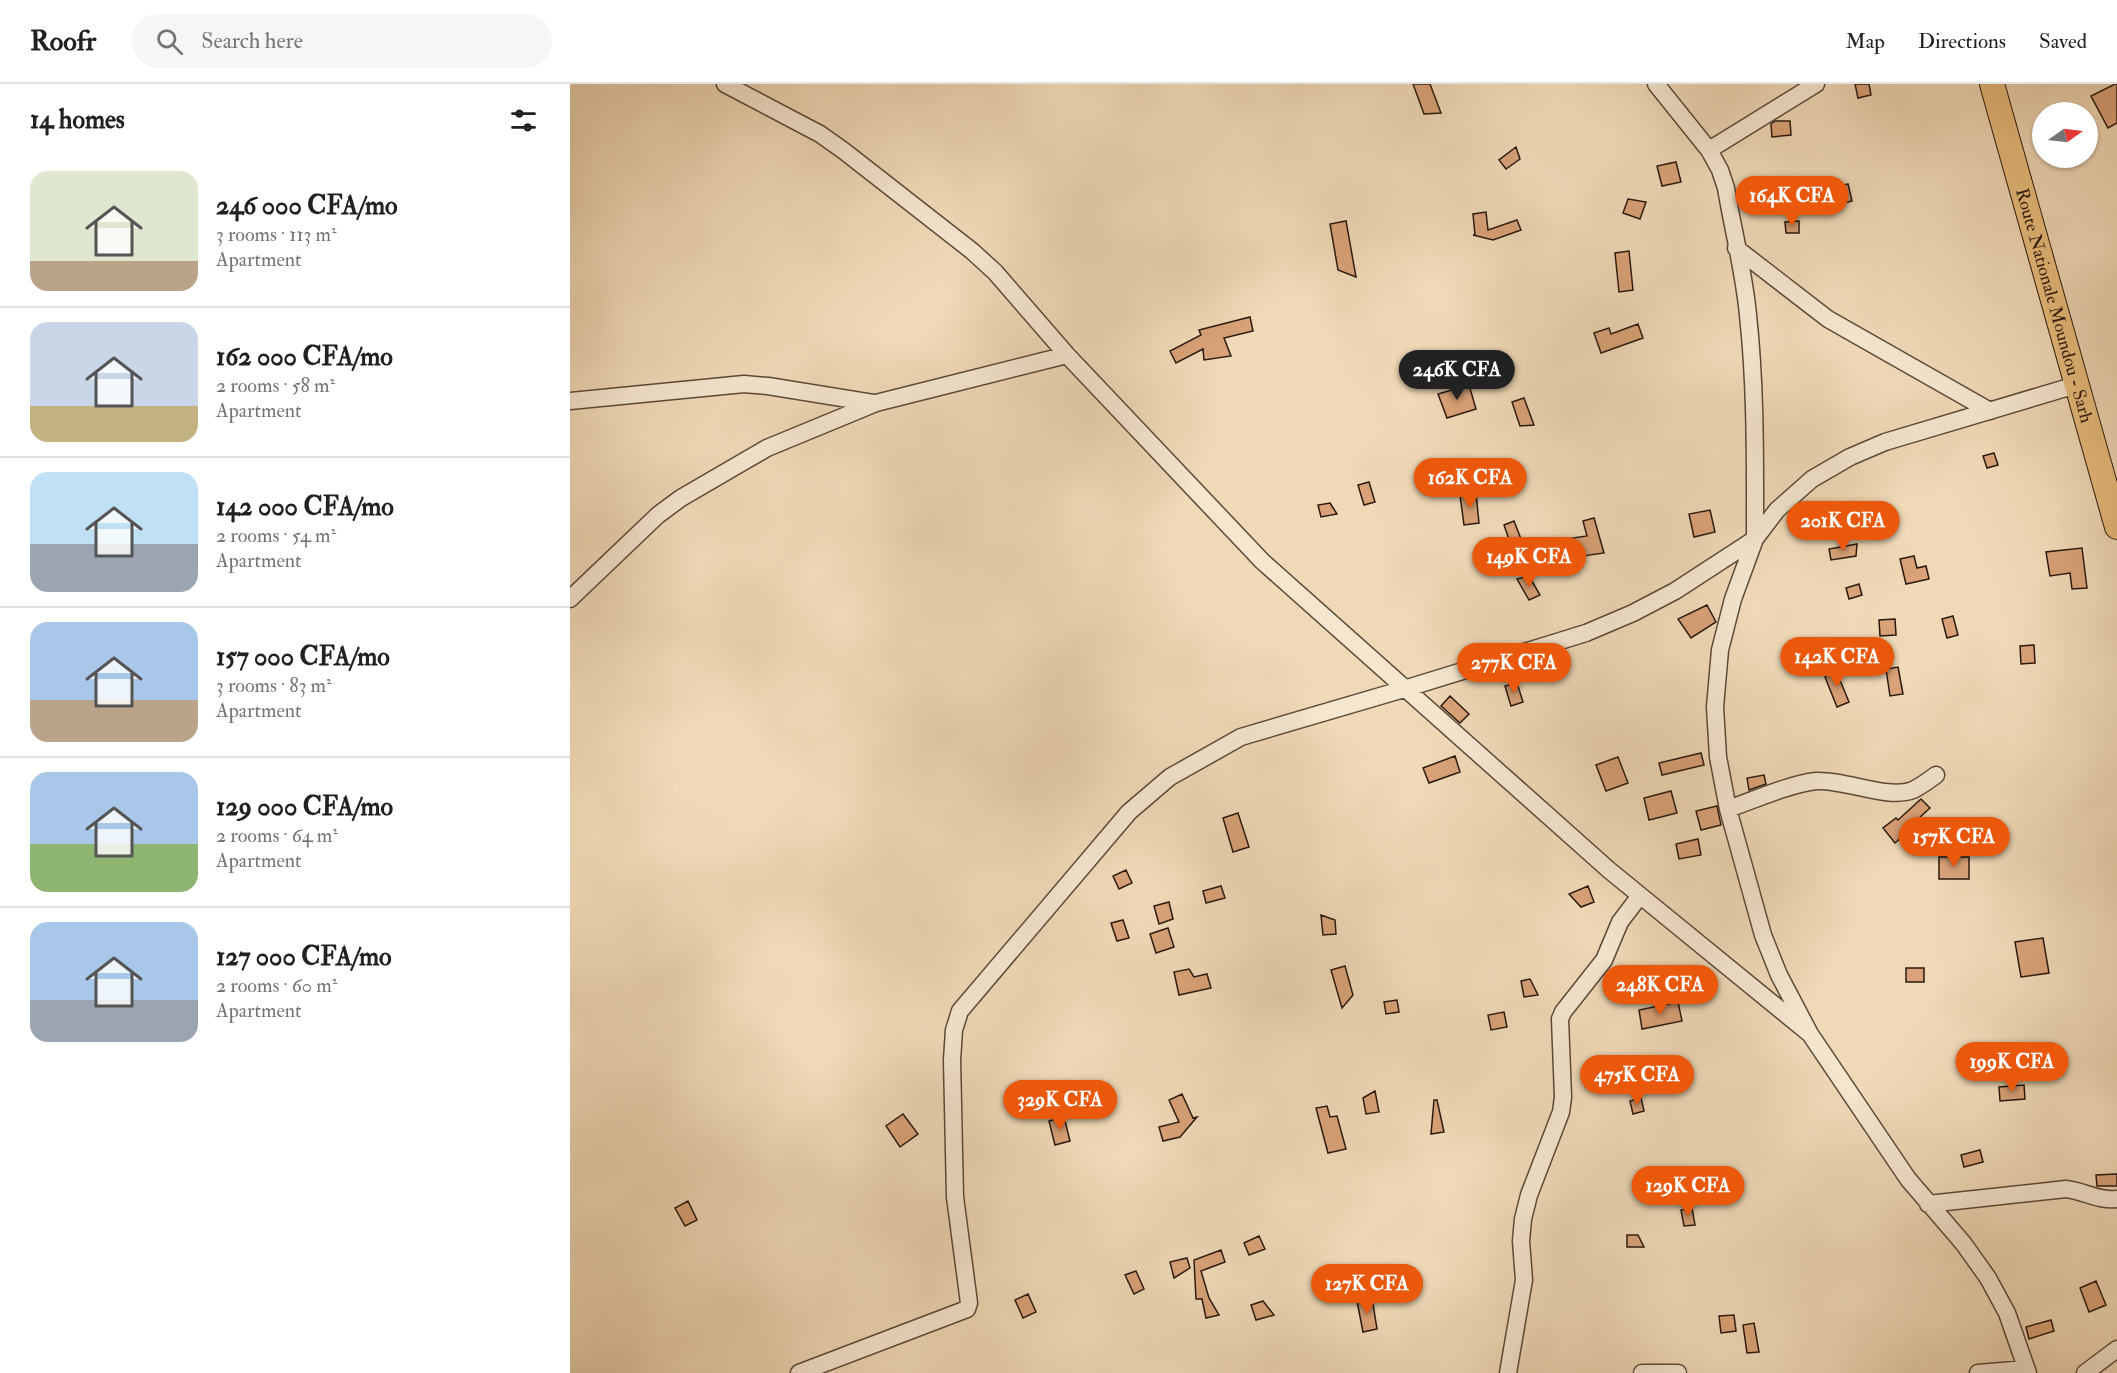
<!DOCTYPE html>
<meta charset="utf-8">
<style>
:root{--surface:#fff;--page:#f6f6f6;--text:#202124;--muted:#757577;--line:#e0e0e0;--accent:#ea580c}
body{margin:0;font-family:"IM FELL Double Pica",serif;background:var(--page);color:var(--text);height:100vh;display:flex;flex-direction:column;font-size:22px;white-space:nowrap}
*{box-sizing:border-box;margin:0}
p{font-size:20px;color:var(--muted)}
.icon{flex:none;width:33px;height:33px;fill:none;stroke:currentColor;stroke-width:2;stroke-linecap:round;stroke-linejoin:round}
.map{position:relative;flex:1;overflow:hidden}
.sheet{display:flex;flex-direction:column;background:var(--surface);width:570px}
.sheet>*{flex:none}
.needle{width:39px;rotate:76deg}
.fabs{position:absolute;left:1462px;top:18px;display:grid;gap:12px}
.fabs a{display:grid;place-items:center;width:66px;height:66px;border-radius:50%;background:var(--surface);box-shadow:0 2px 4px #0004;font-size:30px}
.price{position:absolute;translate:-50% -51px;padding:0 14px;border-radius:21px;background:var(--accent);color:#fff;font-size:20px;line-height:39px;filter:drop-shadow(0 2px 3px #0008)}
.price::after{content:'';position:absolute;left:50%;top:36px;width:18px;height:14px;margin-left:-9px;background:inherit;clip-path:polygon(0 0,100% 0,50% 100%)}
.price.on{background:#222;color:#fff}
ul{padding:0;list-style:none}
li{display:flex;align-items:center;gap:18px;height:150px;padding:0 30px}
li+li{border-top:2px solid var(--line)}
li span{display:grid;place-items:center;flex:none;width:168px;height:120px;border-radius:18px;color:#555}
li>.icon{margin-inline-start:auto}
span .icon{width:72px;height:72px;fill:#fffc;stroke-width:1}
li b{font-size:26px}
h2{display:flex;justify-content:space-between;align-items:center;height:72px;padding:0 30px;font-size:26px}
header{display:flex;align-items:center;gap:36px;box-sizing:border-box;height:84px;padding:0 30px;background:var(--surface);border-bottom:2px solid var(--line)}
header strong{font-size:28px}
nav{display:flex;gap:33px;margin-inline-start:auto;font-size:21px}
.search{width:420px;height:54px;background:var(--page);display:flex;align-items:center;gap:15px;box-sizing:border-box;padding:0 21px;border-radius:33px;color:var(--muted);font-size:22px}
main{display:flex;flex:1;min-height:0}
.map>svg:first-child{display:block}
.building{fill:#d9a278;stroke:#2a190e;stroke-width:1.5}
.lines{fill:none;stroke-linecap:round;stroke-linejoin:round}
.minor-casing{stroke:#5c4938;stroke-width:19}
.highway-casing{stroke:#2a190e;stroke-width:26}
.minor{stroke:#f5e6d0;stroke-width:16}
.highway{stroke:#e8bc7c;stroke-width:24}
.labels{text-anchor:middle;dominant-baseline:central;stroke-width:4.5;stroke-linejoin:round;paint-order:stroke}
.street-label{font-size:18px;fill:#2a190e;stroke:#f5e6d0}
</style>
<header>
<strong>Roofr</strong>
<div class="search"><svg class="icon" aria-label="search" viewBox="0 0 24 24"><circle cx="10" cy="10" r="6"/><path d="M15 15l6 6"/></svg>Search here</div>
<nav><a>Map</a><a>Directions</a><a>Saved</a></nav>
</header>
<main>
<section class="sheet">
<h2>14 homes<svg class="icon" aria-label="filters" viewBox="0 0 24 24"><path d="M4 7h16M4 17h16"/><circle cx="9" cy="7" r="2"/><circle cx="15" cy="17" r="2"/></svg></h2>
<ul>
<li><span style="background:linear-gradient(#dfe7d0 75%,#b9a48a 0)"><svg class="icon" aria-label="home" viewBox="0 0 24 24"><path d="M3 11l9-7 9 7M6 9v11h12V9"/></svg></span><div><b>246 000 CFA/mo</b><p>3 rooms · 113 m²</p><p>Apartment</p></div></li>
<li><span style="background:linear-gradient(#c9d6e8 70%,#c2b280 0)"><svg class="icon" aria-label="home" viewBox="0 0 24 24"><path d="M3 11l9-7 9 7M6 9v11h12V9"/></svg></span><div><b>162 000 CFA/mo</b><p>2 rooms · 58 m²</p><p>Apartment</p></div></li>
<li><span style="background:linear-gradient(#bfe0f5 60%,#9aa5b1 0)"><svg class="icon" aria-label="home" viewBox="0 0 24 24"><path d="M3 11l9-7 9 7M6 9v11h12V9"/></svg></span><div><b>142 000 CFA/mo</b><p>2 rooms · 54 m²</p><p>Apartment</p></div></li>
<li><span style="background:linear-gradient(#a9c7e8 65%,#b9a48a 0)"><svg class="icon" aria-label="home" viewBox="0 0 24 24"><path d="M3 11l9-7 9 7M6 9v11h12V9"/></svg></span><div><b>157 000 CFA/mo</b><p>3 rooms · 83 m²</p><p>Apartment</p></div></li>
<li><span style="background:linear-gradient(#a9c7e8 60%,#8fb573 0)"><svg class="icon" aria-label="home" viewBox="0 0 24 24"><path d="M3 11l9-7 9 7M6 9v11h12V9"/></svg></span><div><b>129 000 CFA/mo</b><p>2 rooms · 64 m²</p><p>Apartment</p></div></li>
<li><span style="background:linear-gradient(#a9c7e8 65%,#9aa5b1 0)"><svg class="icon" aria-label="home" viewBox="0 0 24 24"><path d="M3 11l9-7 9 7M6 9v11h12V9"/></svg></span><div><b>127 000 CFA/mo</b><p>2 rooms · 60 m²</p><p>Apartment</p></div></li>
</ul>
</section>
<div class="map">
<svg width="1547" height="1289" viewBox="0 0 1547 1289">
<rect width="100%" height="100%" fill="#f0d9b7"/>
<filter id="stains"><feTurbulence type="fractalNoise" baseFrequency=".00333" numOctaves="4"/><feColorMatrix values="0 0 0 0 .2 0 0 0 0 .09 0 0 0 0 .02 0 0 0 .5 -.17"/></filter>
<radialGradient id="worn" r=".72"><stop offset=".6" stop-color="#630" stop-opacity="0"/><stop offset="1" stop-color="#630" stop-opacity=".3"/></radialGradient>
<path class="building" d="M 843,0 L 860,0 L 871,29 L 854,30 Z
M 1285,0 L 1299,0 L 1301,11 L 1288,14 Z
M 1545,0 L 1547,0 L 1547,39 L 1538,44 L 1521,12 Z
M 1205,37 L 1220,37 L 1221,51 L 1202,53 L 1201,40 Z
M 946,63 L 950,75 L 936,85 L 929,76 Z
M 1106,78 L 1111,98 L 1092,102 L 1087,82 Z
M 1278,100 L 1282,117 L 1258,123 L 1254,106 Z
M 1058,115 L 1076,118 L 1070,135 L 1053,129 Z
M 916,128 L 918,146 L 947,136 L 951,146 L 923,156 L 903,151 L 905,151 L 903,130 Z
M 776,137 L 786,193 L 768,186 L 760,140 Z
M 1229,137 L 1229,149 L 1216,149 L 1215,138 Z
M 1059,167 L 1063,206 L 1049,208 L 1045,169 Z
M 680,233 L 683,247 L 654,254 L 661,272 L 634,276 L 633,265 L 606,279 L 600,267 L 631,251 L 629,246 Z
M 1068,240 L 1073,254 L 1031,269 L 1024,249 L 1039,244 L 1041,250 Z
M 899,301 L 906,325 L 877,334 L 868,310 Z
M 954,314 L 964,341 L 950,342 L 942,318 Z
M 1424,369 L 1428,381 L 1417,384 L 1413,372 Z
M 882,378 L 884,399 L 863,401 L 860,381 Z
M 799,398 L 805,418 L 794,421 L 788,401 Z
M 906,409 L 909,439 L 894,441 L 890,411 Z
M 760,419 L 767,430 L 751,433 L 748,421 Z
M 1140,426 L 1145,448 L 1124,453 L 1119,430 Z
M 1024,434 L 1034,469 L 986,476 L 983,457 L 1017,452 L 1013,437 Z
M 944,437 L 953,460 L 942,464 L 934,441 Z
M 1287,460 L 1286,472 L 1261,476 L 1259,465 Z
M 1512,464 L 1517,504 L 1502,505 L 1500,489 L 1480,492 L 1476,468 Z
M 1344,472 L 1347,484 L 1356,482 L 1359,495 L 1336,500 L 1330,475 Z
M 959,492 L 970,511 L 959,516 L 947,495 Z
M 1289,500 L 1292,511 L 1279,515 L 1276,504 Z
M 1137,521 L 1146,538 L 1121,554 L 1108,535 Z
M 1383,532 L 1388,551 L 1377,554 L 1372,535 Z
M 1325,535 L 1326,551 L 1310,552 L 1309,536 Z
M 1464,561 L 1465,579 L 1451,580 L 1450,562 Z
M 1328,583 L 1333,610 L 1320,612 L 1316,585 Z
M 1265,584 L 1279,618 L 1267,623 L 1255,593 Z
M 947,599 L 953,618 L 941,622 L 935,602 Z
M 880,612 L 899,630 L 890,639 L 871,622 Z
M 1131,669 L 1134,681 L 1092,691 L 1089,679 Z
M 885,672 L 890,688 L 859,699 L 853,684 Z
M 1048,673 L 1058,699 L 1036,707 L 1026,681 Z
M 1194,691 L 1196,700 L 1179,706 L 1177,694 Z
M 1101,707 L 1107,729 L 1079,736 L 1074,714 Z
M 1351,715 L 1360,724 L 1336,746 L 1338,748 L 1325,759 L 1313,744 L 1326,734 L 1328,736 Z
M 1147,722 L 1151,741 L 1131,746 L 1126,727 Z
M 668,729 L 679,763 L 663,768 L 653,734 Z
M 1128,755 L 1131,771 L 1109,775 L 1106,760 Z
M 1369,773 L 1399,773 L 1399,795 L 1369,795 Z
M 556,786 L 562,799 L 549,805 L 543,792 Z
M 651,802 L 655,814 L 636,819 L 633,807 Z
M 1018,802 L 1024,818 L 1011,823 L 999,810 Z
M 599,818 L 603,835 L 589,840 L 584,822 Z
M 751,831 L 765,836 L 766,850 L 753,851 Z
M 553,836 L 559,854 L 547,857 L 541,839 Z
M 598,844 L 604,863 L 586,869 L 580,850 Z
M 1473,854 L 1479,889 L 1451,893 L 1445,858 Z
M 775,882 L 783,911 L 772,924 L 761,886 Z
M 1336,884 L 1354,884 L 1354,898 L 1336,898 Z
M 619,885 L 624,893 L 637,890 L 641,904 L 609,911 L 604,888 Z
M 960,895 L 968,911 L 954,913 L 951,897 Z
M 827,916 L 829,928 L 816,930 L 814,918 Z
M 1108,918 L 1112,937 L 1072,945 L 1069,926 Z
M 934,928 L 937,943 L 921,946 L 918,931 Z
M 1454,1001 L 1455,1015 L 1430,1017 L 1429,1003 Z
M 805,1007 L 809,1028 L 796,1030 L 793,1014 Z
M 612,1010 L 623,1034 L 627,1033 L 610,1053 L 593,1057 L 589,1043 L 609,1038 L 599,1016 Z
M 1071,1014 L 1074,1027 L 1063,1030 L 1060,1017 Z
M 864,1016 L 867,1016 L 874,1048 L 861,1050 Z
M 757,1022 L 760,1033 L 767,1032 L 776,1065 L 758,1069 L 746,1024 Z
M 333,1030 L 348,1050 L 330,1063 L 316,1042 Z
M 494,1033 L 500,1057 L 485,1061 L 479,1037 Z
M 1410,1066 L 1413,1078 L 1394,1083 L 1391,1071 Z
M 1547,1090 L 1547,1102 L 1527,1102 L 1526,1091 Z
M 118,1117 L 127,1136 L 115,1142 L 105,1124 Z
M 1122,1124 L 1125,1141 L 1114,1142 L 1111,1126 Z
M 1057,1151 L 1068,1151 L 1074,1163 L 1057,1163 Z
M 689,1152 L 695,1165 L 679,1171 L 674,1159 Z
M 651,1166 L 655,1178 L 631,1187 L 639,1214 L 649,1231 L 636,1234 L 632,1215 L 626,1215 L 624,1176 Z
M 617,1174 L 620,1184 L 604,1194 L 600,1178 Z
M 566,1187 L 574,1205 L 564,1210 L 555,1191 Z
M 1526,1197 L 1536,1221 L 1519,1228 L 1510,1204 Z
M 458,1210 L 466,1228 L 453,1234 L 445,1216 Z
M 802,1214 L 807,1245 L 793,1248 L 787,1217 Z
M 693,1217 L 704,1231 L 686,1236 L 681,1221 Z
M 1164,1231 L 1166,1247 L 1151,1249 L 1149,1232 Z
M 1481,1236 L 1484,1247 L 1459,1255 L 1456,1243 Z
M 1184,1239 L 1189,1268 L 1177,1269 L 1173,1241 Z"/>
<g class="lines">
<g class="minor-casing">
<path id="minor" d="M 155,0 L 250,50 L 274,67 L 402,167 L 425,188 L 497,271 L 692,477 L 1039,786 L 1240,950
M 1086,0 L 1139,66 L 1150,86 L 1156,104 C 1163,146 1174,188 1178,231 C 1186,305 1185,380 1185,455
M 1139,66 L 1246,0
M 1166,164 L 1258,235 L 1420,327
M 0,317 L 174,300 L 198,302 L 303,319
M 0,515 L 88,431 L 111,414 L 197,364 L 306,319 L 497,271
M 1158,725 C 1184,716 1220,700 1246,697 C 1275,695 1317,716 1343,706 C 1351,702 1358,697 1366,691
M 1358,1120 L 1496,1105 C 1514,1107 1528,1117 1547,1115
M 229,1289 L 397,1225 L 399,1219 L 385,1113 L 382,976 L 384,946 L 390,927 L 559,728 L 600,693 L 671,653 L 834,605 L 1016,549 L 1063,529 L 1105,507 L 1185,455
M 938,1289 L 954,1196 L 951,1157 L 953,1135 L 959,1111 L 991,1028 L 993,1013 L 990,935 L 993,928 L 1034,876 L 1050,838 L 1069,813
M 1072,1289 L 1108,1289
M 1408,1289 L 1456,1285
M 1458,1289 L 1437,1229 L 1418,1194 L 1393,1159 L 1338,1095 L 1240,950 L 1209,891 L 1193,851 L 1158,725 L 1148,673 L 1145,623 L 1150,566 L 1163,515 L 1185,455 L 1207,426 L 1242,395 L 1280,373 L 1315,358 L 1506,301
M 1515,1289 L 1547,1265"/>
</g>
<g class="highway-casing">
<g id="highway">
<path id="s1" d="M 1422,0 L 1547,443"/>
</g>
</g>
<use href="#minor" class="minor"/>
<use href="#highway" class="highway"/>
</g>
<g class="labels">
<g class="street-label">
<text stroke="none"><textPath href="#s1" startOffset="230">Route Nationale Moundou - Sarh</textPath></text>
</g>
</g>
<rect width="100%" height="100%" filter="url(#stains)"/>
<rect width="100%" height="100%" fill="url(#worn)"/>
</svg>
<div class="fabs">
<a><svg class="needle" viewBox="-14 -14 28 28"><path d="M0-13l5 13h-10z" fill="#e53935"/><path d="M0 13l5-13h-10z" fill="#757577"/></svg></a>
</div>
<b class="price" style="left:1222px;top:143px">164K CFA</b>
<b class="price on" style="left:887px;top:317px">246K CFA</b>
<b class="price" style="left:900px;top:425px">162K CFA</b>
<b class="price" style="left:1273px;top:468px">201K CFA</b>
<b class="price" style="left:959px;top:504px">149K CFA</b>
<b class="price" style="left:1267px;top:604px">142K CFA</b>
<b class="price" style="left:944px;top:610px">277K CFA</b>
<b class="price" style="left:1384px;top:784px">157K CFA</b>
<b class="price" style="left:1090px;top:932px">248K CFA</b>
<b class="price" style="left:1442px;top:1009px">199K CFA</b>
<b class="price" style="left:1067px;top:1022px">475K CFA</b>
<b class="price" style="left:490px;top:1047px">329K CFA</b>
<b class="price" style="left:1118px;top:1133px">129K CFA</b>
<b class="price" style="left:797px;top:1231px">127K CFA</b>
</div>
</main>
